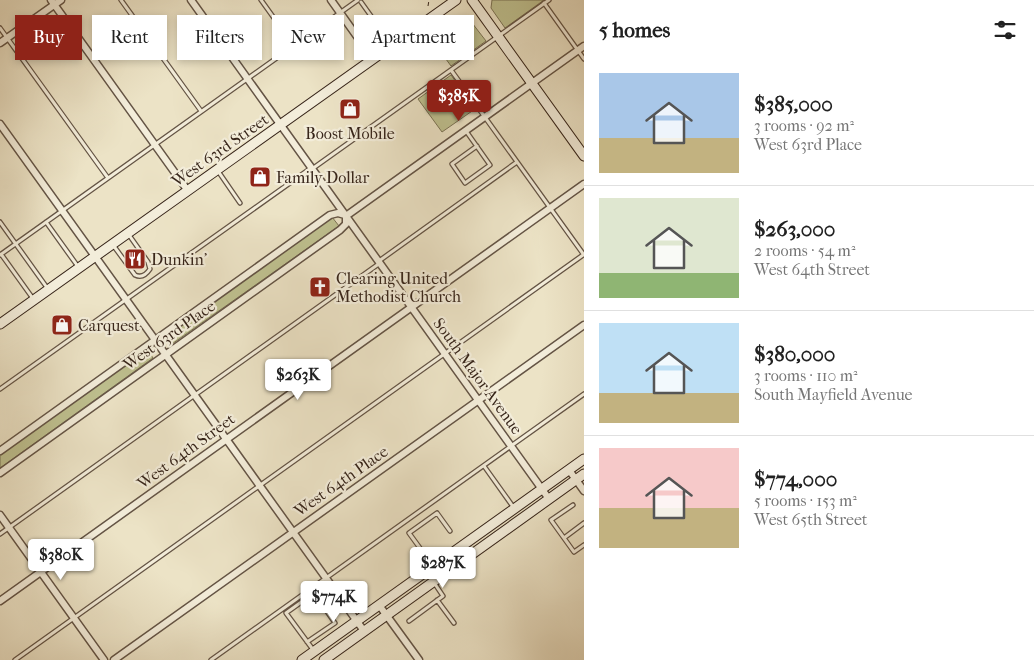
<!DOCTYPE html>
<meta charset="utf-8">
<style>
:root{--surface:#fff;--page:#f6f6f6;--text:#222;--muted:#767676;--line:#e0e0e0;--accent:#8f2418}
body{margin:0;font-family:"IM FELL French Canon",serif;background:var(--page);color:var(--text);height:100vh;display:flex;flex-direction:column;font-size:19px;white-space:nowrap}
*{box-sizing:border-box;margin:0}
p{font-size:16px;color:var(--muted)}
.icon{flex:none;width:28px;height:28px;fill:none;stroke:currentColor;stroke-width:2;stroke-linecap:round;stroke-linejoin:round}
.map{position:relative;flex:1;overflow:hidden}
.panel{display:flex;flex-direction:column;background:var(--surface);width:450px}
.panel>*{flex:none}
.hud{position:absolute;left:15px;top:15px;width:475px;height:45px;display:flex;gap:10px}
.price{position:absolute;translate:-50% -42px;padding:0 11px;border-radius:5px;background:#fff;color:#222;font-size:16px;line-height:32px;filter:drop-shadow(0 1px 2px #0008)}
.price::after{content:'';position:absolute;left:50%;top:30px;width:15px;height:11px;margin-left:-8px;background:inherit;clip-path:polygon(0 0,100% 0,50% 100%)}
.price.on{background:var(--accent);color:#fff}
ul{padding:0;list-style:none}
li{display:flex;align-items:center;gap:15px;height:125px;padding:0 15px}
li+li{border-top:1px solid var(--line)}
li span{display:grid;place-items:center;flex:none;width:140px;height:100px;border-radius:0px;color:#555}
li>.icon{margin-inline-start:auto}
span .icon{width:60px;height:60px;fill:#fffc;stroke-width:1}
li b{font-size:21px}
h2{display:flex;justify-content:space-between;align-items:center;height:60px;padding:0 15px;font-size:21px}
.tag{padding:0 18px;border-radius:0px;background:var(--surface);box-shadow:0 2px 8px #0003;font-size:18px;line-height:45px}
.tag.on{background:var(--accent);color:#fff}
main{display:flex;flex:1;min-height:0}
.map>svg:first-child{display:block}
.grass{fill:#bfc190;stroke:#7b7355}
.lines{fill:none;stroke-linecap:round;stroke-linejoin:round}
.lane-casing{stroke:#645445;stroke-width:5.5}
.street-casing{stroke:#645445;stroke-width:9}
.secondary-casing{stroke:#37251a;stroke-width:11}
.path{stroke:#37251a;stroke-width:1;stroke-dasharray:4 2.5;stroke-linecap:butt}
.lane{stroke:#f3edda;stroke-width:3}
.street{stroke:#f3edda;stroke-width:6}
.secondary{stroke:#f3edda;stroke-width:9}
.labels{text-anchor:middle;dominant-baseline:central;stroke-width:4.5;stroke-linejoin:round;paint-order:stroke}
.poi-label{font-size:16px;fill:#37251a;stroke:#f3edda;text-anchor:start}
.street-label{font-size:16px;fill:#37251a;stroke:#f3edda}
</style>
<main>
<div class="map">
<svg width="584" height="660" viewBox="0 0 584 660">
<rect width="100%" height="100%" fill="#ece3c6"/>
<filter id="stains"><feTurbulence type="fractalNoise" baseFrequency=".004" numOctaves="4"/><feColorMatrix values="0 0 0 0 .2 0 0 0 0 .09 0 0 0 0 .02 0 0 0 .5 -.17"/></filter>
<radialGradient id="worn" r=".72"><stop offset=".6" stop-color="#630" stop-opacity="0"/><stop offset="1" stop-color="#630" stop-opacity=".3"/></radialGradient>
<path class="grass" d="M 492,0 L 544,0 L 505,28 L 491,8 Z
M 451,16 L 469,19 L 486,41 L 451,66 L 427,33 Z
M 451,75 L 475,109 L 442,132 L 418,99 Z
M 332,217 L 339,226 L 172,344 L 166,335 Z
M 147,349 L 153,358 L 0,468 L 0,454 Z"/>
<g class="lines">
<g class="lane-casing">
<path id="lane" d="M 121,0 L 201,111
M 261,0 L 294,46
M 361,2 L 391,44
M 544,3 L 584,59
M 0,28 L 108,178
M 451,70 L 584,255
M 466,131 L 490,165 L 465,183 L 452,164 L 477,146
M 312,169 L 549,0
M 218,171 L 240,203
M 0,222 L 48,289
M 46,222 L 79,268
M 113,245 L 135,275 C 141,278 146,275 150,269 L 148,262 L 129,235
M 1,254 L 34,300
M 0,255 L 358,0
M 379,261 L 517,162
M 0,389 L 311,168
M 484,466 L 514,508
M 573,505 L 551,520 L 574,552 L 584,545
M 0,534 L 380,263
M 564,538 L 584,523
M 433,566 L 409,533 L 437,513 L 450,531
M 437,600 L 454,623
M 409,621 L 443,596 L 435,584
M 307,642 L 335,623 L 314,593 L 286,613 L 314,651
M 15,660 L 583,255
M 211,660 L 584,394"/>
</g>
<g class="street-casing">
<path id="street" d="M 51,0 L 188,191
M 191,0 L 549,499
M 331,0 L 373,59
M 0,43 L 61,0
M 0,124 L 364,631
M 346,216 L 584,46
M 0,451 L 330,215 L 338,213 L 345,215
M 569,470 L 584,491
M 0,473 L 340,230 L 346,224 L 346,217
M 0,515 L 104,660
M 0,601 L 584,184
M 379,605 L 419,660
M 114,660 L 584,325"/>
</g>
<g class="secondary-casing">
<path id="secondary" d="M 472,0 L 584,156
M 0,324 L 456,0
M 302,660 L 584,459
M 324,660 L 584,474"/>
</g>
<path class="path" d="M 428,6 L 429,0"/>
<use href="#lane" class="lane"/>
<use href="#street" class="street"/>
<use href="#secondary" class="secondary"/>
</g>
<defs>
<g id="shop-square" transform="scale(1.125)"><rect x="-9" y="-9" width="18" height="18" rx="4" fill="#8f2418" stroke="#f3edda"/><path d="M-5-2.5h2.3a2.7 3.5 0 0 1 5.4 0H5L5.5 6h-11ZM-1.5-2.5h3a1.5 2.3 0 0 0-3 0Z" fill="#fff"/></g>
<g id="restaurant-square" transform="scale(1.125)"><rect x="-9" y="-9" width="18" height="18" rx="4" fill="#8f2418" stroke="#f3edda"/><path d="M-5-6h1v4h1v-4h1v4h1v-4h1v5L-1.5 .5V6h-2V.5L-5-1ZM5-6V6H3V1.5H1.5Q1.5-4 5-6Z" fill="#fff"/></g>
<g id="church-square" transform="scale(1.125)"><rect x="-9" y="-9" width="18" height="18" rx="4" fill="#8f2418" stroke="#f3edda"/><path d="M-1.2-6h2.4v3.5h3.3v2.4h-3.3V6h-2.4V-.1h-3.3v-2.4h3.3Z" fill="#fff"/></g>
</defs>
<g fill-rule="evenodd">
<use href="#shop-square" x="350" y="109"/>
<use href="#shop-square" x="260" y="177"/>
<use href="#restaurant-square" x="135" y="259"/>
<use href="#church-square" x="320" y="287"/>
<use href="#shop-square" x="62" y="325"/>
</g>
<g class="labels">
<g class="poi-label">
<text x="350" y="133" text-anchor="middle">Boost Mobile</text>
<text x="276" y="177">Family Dollar</text>
<text x="151" y="259">Dunkin'</text>
<text x="336" y="278">Clearing United<tspan x="336" dy="18">Methodist Church</tspan></text>
<text x="78" y="325">Carquest</text>
</g>
<g class="street-label">
<text transform="translate(220 150) rotate(-35)">West 63rd Street</text>
<text transform="translate(169 335) rotate(-35)">West 63rd Place</text>
<text transform="translate(478 376) rotate(54)">South Major Avenue</text>
<text transform="translate(186 451) rotate(-36)">West 64th Street</text>
<text transform="translate(341 481) rotate(-35)">West 64th Place</text>
</g>
</g>
<rect width="100%" height="100%" filter="url(#stains)"/>
<rect width="100%" height="100%" fill="url(#worn)"/>
</svg>
<b class="price on" style="left:459px;top:122px">$385K</b>
<b class="price" style="left:298px;top:401px">$263K</b>
<b class="price" style="left:61px;top:581px">$380K</b>
<b class="price" style="left:443px;top:589px">$287K</b>
<b class="price" style="left:334px;top:623px">$774K</b>
<div class="hud">
<a class="tag on">Buy</a>
<a class="tag">Rent</a>
<a class="tag">Filters</a>
<a class="tag">New</a>
<a class="tag">Apartment</a>
</div>
</div>
<section class="panel">
<h2>5 homes<svg class="icon" aria-label="filters" viewBox="0 0 24 24"><path d="M4 7h16M4 17h16"/><circle cx="9" cy="7" r="2"/><circle cx="15" cy="17" r="2"/></svg></h2>
<ul>
<li><span style="background:linear-gradient(#a9c7e8 65%,#c2b280 0)"><svg class="icon" aria-label="home" viewBox="0 0 24 24"><path d="M3 11l9-7 9 7M6 9v11h12V9"/></svg></span><div><b>$385,000</b><p>3 rooms · 92 m²</p><p>West 63rd Place</p></div></li>
<li><span style="background:linear-gradient(#dfe7d0 75%,#8fb573 0)"><svg class="icon" aria-label="home" viewBox="0 0 24 24"><path d="M3 11l9-7 9 7M6 9v11h12V9"/></svg></span><div><b>$263,000</b><p>2 rooms · 54 m²</p><p>West 64th Street</p></div></li>
<li><span style="background:linear-gradient(#bfe0f5 70%,#c2b280 0)"><svg class="icon" aria-label="home" viewBox="0 0 24 24"><path d="M3 11l9-7 9 7M6 9v11h12V9"/></svg></span><div><b>$380,000</b><p>3 rooms · 110 m²</p><p>South Mayfield Avenue</p></div></li>
<li><span style="background:linear-gradient(#f6c9c9 60%,#c2b280 0)"><svg class="icon" aria-label="home" viewBox="0 0 24 24"><path d="M3 11l9-7 9 7M6 9v11h12V9"/></svg></span><div><b>$774,000</b><p>5 rooms · 153 m²</p><p>West 65th Street</p></div></li>
</ul>
</section>
</main>
